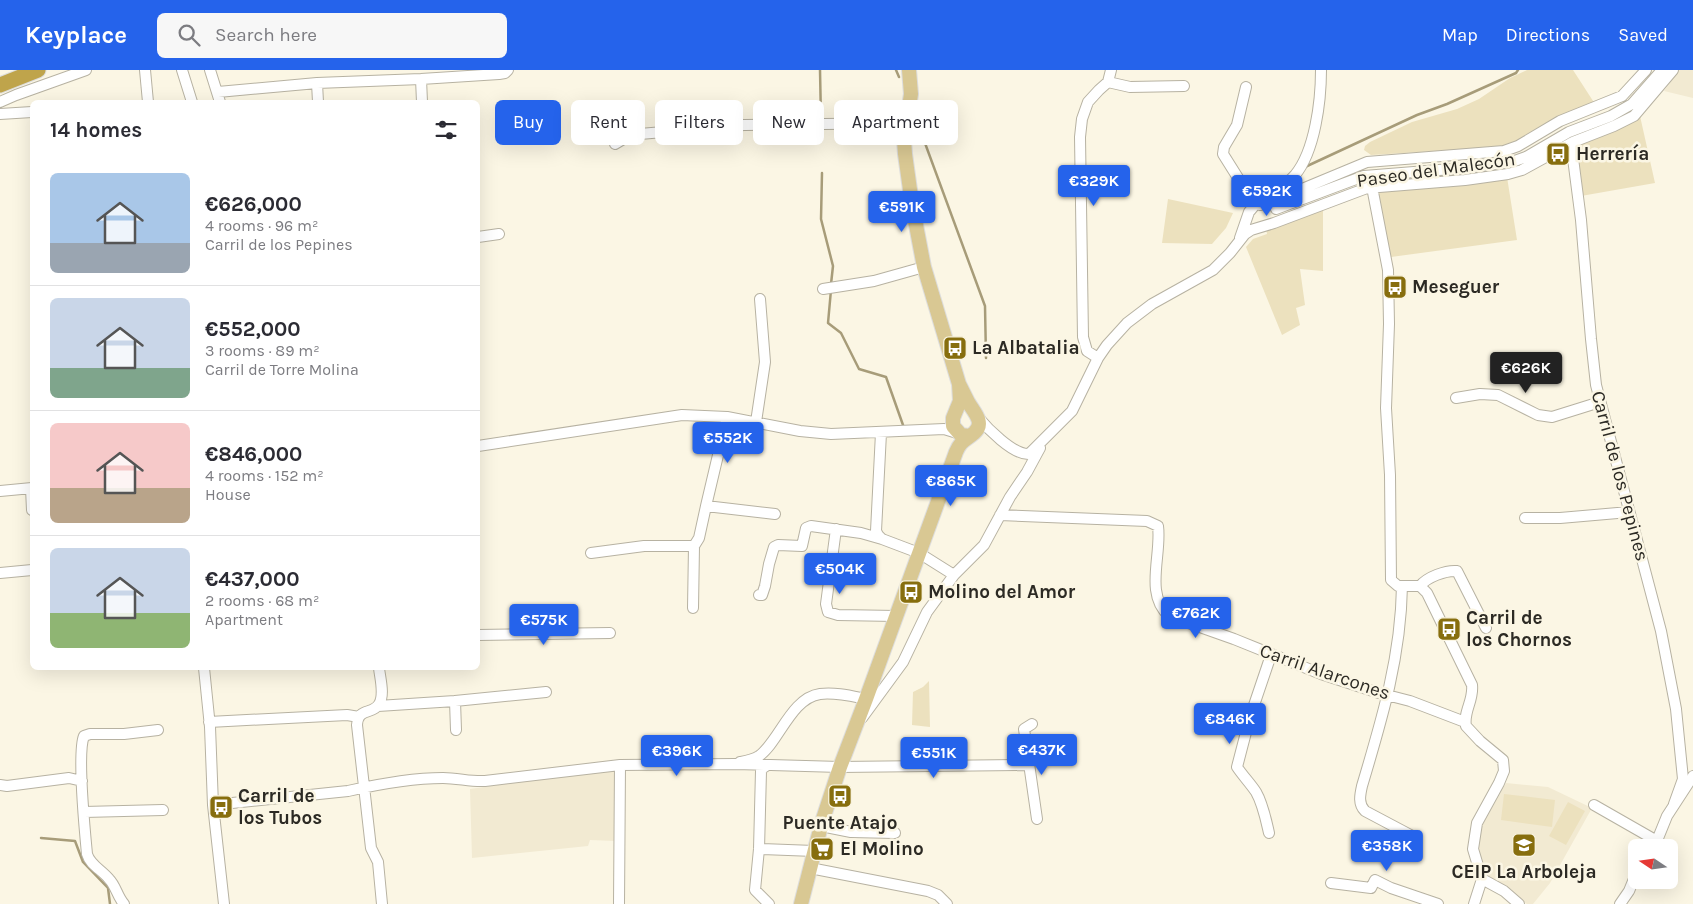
<!DOCTYPE html>
<meta charset="utf-8">
<style>
:root{--surface:#fff;--page:#f7f7f7;--text:#2b2b33;--muted:#7c7c81;--line:#e1e1e2;--accent:#2563eb}
body{margin:0;font-family:Karla,sans-serif;background:var(--page);color:var(--text);height:100vh;display:flex;flex-direction:column;font-size:19px;white-space:nowrap}
*{box-sizing:border-box;margin:0}
p{font-size:16px;color:var(--muted)}
.icon{flex:none;width:28px;height:28px;fill:none;stroke:currentColor;stroke-width:2;stroke-linecap:round;stroke-linejoin:round}
.map{position:relative;flex:1;overflow:hidden}
.details{position:absolute;left:30px;top:30px;width:450px;height:570px;display:flex;flex-direction:column;background:var(--surface);border-radius:8px;box-shadow:0 5px 20px #0002}
.details>*{flex:none}
.guide{position:absolute;left:495px;top:30px;width:475px;height:45px;display:flex;gap:10px}
.needle{width:32px;rotate:283deg}
.tools{position:absolute;left:1628px;top:769px;display:grid;gap:10px}
.tools a{display:grid;place-items:center;width:50px;height:50px;border-radius:8px;background:var(--surface);box-shadow:0 5px 20px #0002;font-size:25px}
.price{position:absolute;translate:-50% -42px;padding:0 11px;border-radius:5px;background:var(--accent);color:#fff;font-size:16px;line-height:32px;filter:drop-shadow(0 1px 2px #0008)}
.price::after{content:'';position:absolute;left:50%;top:30px;width:15px;height:11px;margin-left:-8px;background:inherit;clip-path:polygon(0 0,100% 0,50% 100%)}
.price.current{background:#222;color:#fff}
ul{padding:0;list-style:none}
li{display:flex;align-items:center;gap:15px;height:125px;padding:0 20px}
li+li{border-top:1px solid var(--line)}
li span{display:grid;place-items:center;flex:none;width:140px;height:100px;border-radius:8px;color:#555}
li>.icon{margin-inline-start:auto}
span .icon{width:60px;height:60px;fill:#fffc;stroke-width:1}
li b{font-size:21px}
h2{display:flex;justify-content:space-between;align-items:center;height:60px;padding:0 20px;font-size:21px}
.chip{padding:0 18px;border-radius:8px;background:var(--surface);box-shadow:0 5px 20px #0002;font-size:18px;line-height:45px}
.chip.current{background:var(--accent);color:#fff}
header{display:flex;align-items:center;gap:30px;box-sizing:border-box;height:70px;padding:0 25px;background:var(--accent);color:#fff}
header strong{font-size:24px}
nav{display:flex;gap:28px;margin-inline-start:auto;font-size:18px}
.search{width:350px;height:45px;background:var(--page);display:flex;align-items:center;gap:12px;box-sizing:border-box;padding:0 18px;border-radius:8px;color:var(--muted);font-size:19px}
.map>svg:first-child{display:block}
.built{fill:#f2ead2}
.green{fill:#ece1be}
.lines{fill:none;stroke-linecap:round;stroke-linejoin:round}
.stream{stroke:#a79c79;stroke-width:2.5}
.minor-casing{stroke:#b7b2a2;stroke-width:12}
.major-casing{stroke:#dddddc;stroke-width:16}
.highway-casing{stroke:#dddddc;stroke-width:17}
.minor{stroke:#fff;stroke-width:10}
.major{stroke:#d9c893;stroke-width:14}
.highway{stroke:#bfa44b;stroke-width:15}
.labels{text-anchor:middle;dominant-baseline:central;stroke-width:5;stroke-linejoin:round;paint-order:stroke}
.poi-label{font-size:19px;font-weight:bold;fill:#2c2a24;stroke:#fbf6e4;text-anchor:start}
.street-label{font-size:19px;fill:#2c2a24;stroke:#fbf6e4}
</style>
<header>
<strong>Keyplace</strong>
<div class="search"><svg class="icon" aria-label="search" viewBox="0 0 24 24"><circle cx="10" cy="10" r="6"/><path d="M15 15l6 6"/></svg>Search here</div>
<nav><a>Map</a><a>Directions</a><a>Saved</a></nav>
</header>
<div class="map">
<svg width="1693" height="834" viewBox="0 0 1693 834">
<rect width="100%" height="100%" fill="#fbf6e4"/>
<path class="built" d="M 1679,0 L 1693,0 L 1693,28 L 1664,21 Z
M 611,699 L 616,705 L 616,771 L 590,770 L 588,776 L 472,788 L 470,719 Z
M 1506,713 L 1548,717 L 1592,738 L 1550,813 L 1533,834 L 1527,834 L 1485,803 L 1477,779 L 1482,756 Z"/>
<path class="green" d="M 1527,0 L 1573,0 L 1595,34 L 1518,72 L 1502,77 L 1371,85 L 1364,80 L 1365,76 L 1370,72 L 1412,52 L 1457,39 L 1479,29 L 1510,8 Z
M 1640,46 L 1655,113 L 1581,126 L 1576,74 Z
M 1507,107 L 1517,170 L 1391,187 L 1376,131 L 1379,123 L 1384,120 Z
M 1168,129 L 1233,143 L 1226,158 L 1212,174 L 1162,173 Z
M 1323,137 L 1323,201 L 1300,199 L 1305,235 L 1296,238 L 1300,255 L 1282,265 L 1246,177 L 1253,169 L 1267,164 L 1266,158 Z
M 929,611 L 930,657 L 912,655 L 913,622 L 923,617 Z
M 1504,724 L 1555,730 L 1552,757 L 1501,750 Z
M 1568,732 L 1585,741 L 1566,775 L 1549,766 Z"/>
<g class="lines">
<path class="stream" d="M 820,0 L 821,50
M 896,0 L 899,7
M 915,46 L 985,236 L 986,288
M 1305,97 L 1417,45 L 1447,34 L 1516,3 L 1518,0
M 822,103 L 821,149 L 833,196 L 831,214
M 831,220 L 828,253 L 841,263 L 859,299 L 886,307 L 903,355
M 41,768 L 75,771 L 83,792 L 108,818 L 110,834"/>
<g class="minor-casing">
<path id="minor" d="M 145,0 L 148,32
M 182,0 L 192,32
M 210,0 L 220,32
M 421,9 L 422,32
M 1108,12 L 1130,17 L 1184,16
M 317,13 L 318,32
M 1246,17 L 1237,55 L 1224,77 L 1223,84 L 1245,119 L 1260,135
M 218,22 L 317,13 L 421,9 L 499,4 L 505,3 L 508,0
M 0,32 L 16,25 L 86,0
M 0,44 L 32,42
M 1571,73 L 1581,150 L 1591,269 L 1596,315 L 1661,561 L 1676,639 L 1683,709 L 1674,734
M 615,74 L 625,68 L 640,64 L 744,55 L 906,53
M 1372,117 L 1388,200 L 1389,254 L 1386,338 L 1390,405 L 1391,510 L 1398,516 L 1420,516 L 1427,523 L 1472,615 C 1474,630 1463,642 1466,656 L 1480,671 L 1503,690 L 1504,701 L 1499,713 L 1477,753 L 1473,779 L 1482,809 L 1474,834
M 1270,125 C 1279,119 1288,113 1295,105 C 1315,81 1321,31 1321,0
M 1276,139 L 1364,106 L 1464,98 L 1512,92 L 1526,87 L 1569,62 L 1611,46 L 1632,34 L 1662,0
M 478,167 L 499,164
M 1240,168 L 1249,142 L 1260,129 L 1302,119 L 1367,92 L 1504,81 L 1518,76 L 1560,51 L 1622,26 L 1646,0
M 823,219 L 874,211 L 924,197
M 1098,288 L 1087,281 L 1083,267 L 1080,67 L 1082,49 L 1088,32 L 1099,20 L 1108,12 L 1111,0
M 1456,328 L 1480,324 L 1498,325 L 1538,345 L 1552,347 L 1600,332
M 977,346 C 987,358 1013,385 1029,384 L 1072,341 L 1098,288 L 1107,275 L 1127,253 L 1152,234 L 1213,200 L 1230,183 L 1245,164 L 1251,160 L 1274,153 L 1367,118 L 1465,110 L 1508,104 L 1522,100 L 1573,72 L 1614,56 L 1634,46 L 1673,0
M 756,352 L 765,292 L 760,229
M 881,363 L 876,461 L 878,465 L 882,469
M 478,376 L 682,345 L 727,347 L 800,361 L 831,364 L 944,359 L 957,363
M 31,418 L 32,440
M 0,421 L 32,418
M 706,436 L 727,347
M 1000,445 L 1147,451 L 1158,456 C 1162,485 1144,524 1169,546 L 1234,569 L 1321,604 L 1379,623 L 1410,631 L 1465,652
M 1525,448 L 1560,448 L 1629,442
M 836,459 L 826,534 L 828,542 L 838,545 L 896,546
M 694,476 L 699,468 L 706,436 L 775,444
M 591,483 L 644,476 L 694,476 L 693,538
M 0,503 L 32,500
M 1402,516 C 1401,586 1382,649 1362,716 C 1360,725 1358,734 1365,741 L 1416,768
M 1420,516 C 1427,507 1446,500 1457,501 L 1486,558
M 759,525 L 762,525 L 765,516 L 769,494 L 774,477 L 778,475 L 802,476 L 806,458 L 811,456 L 861,463 L 882,469 L 919,483 L 954,505
M 478,565 L 610,563
M 204,598 L 210,657 L 213,735 L 224,834
M 379,598 C 380,608 385,625 379,634 C 373,645 358,637 357,655 L 371,778 L 378,792 L 382,834
M 455,631 L 546,622
M 378,636 L 455,631 L 456,660
M 862,648 L 903,592 L 927,542 L 954,505 L 984,475 L 1010,427 L 1027,402 L 1040,378
M 209,652 L 347,645 L 359,647
M 1032,654 L 1024,659 L 1037,749
M 740,692 C 746,691 753,690 759,686 C 779,672 791,628 820,624 C 835,622 851,626 866,629
M 766,696 L 763,698 L 761,701 L 759,779 L 755,820 L 769,834
M 0,715 L 7,716 L 69,708 L 82,711
M 213,735 L 348,721 C 379,714 411,708 443,708 C 458,708 471,712 485,711 L 620,695 L 735,694 L 840,697 L 1028,695
M 1594,735 L 1657,771
M 84,742 L 163,740
M 821,756 L 851,762 L 895,763
M 1269,763 C 1266,750 1263,734 1256,722 C 1250,713 1243,706 1237,697 L 1250,647 L 1271,585
M 1654,778 L 1667,746 L 1693,706
M 759,779 L 814,781
M 810,798 L 928,821 L 938,825 L 947,834
M 1482,809 L 1504,821 L 1519,834
M 1331,813 L 1371,818 L 1375,810 L 1391,818 L 1438,834
M 124,834 C 117,826 116,816 109,809 C 102,800 90,795 87,784 C 85,763 77,682 84,666 L 90,664 L 124,664 L 158,660
M 619,834 L 620,695
M 1620,834 L 1629,821 L 1636,804"/>
</g>
<g class="major-casing">
<path id="major" d="M 909,0 L 911,24 L 904,70 L 905,84 L 912,134 L 924,197 L 959,314 L 960,331 L 953,348 L 953,356 L 961,365 L 969,366
M 801,834 L 822,752 L 840,697 L 866,629 L 956,382 C 961,370 965,371 974,363 C 986,353 973,341 968,332 C 965,326 962,320 959,314"/>
</g>
<g class="highway-casing">
<path id="highway" d="M 0,15 L 38,0"/>
</g>
<use href="#minor" class="minor"/>
<use href="#major" class="major"/>
<use href="#highway" class="highway"/>
</g>
<defs>
<g id="bus-square" transform="scale(1.25)"><rect x="-9" y="-9" width="18" height="18" rx="4" fill="#876e0e" stroke="#fbf6e4"/><path d="M-5-6H5V4H4V6H2V4H-2V6H-4V4H-5ZM-3.5-4V0h7V-4ZM-3.5 1.2v1.5H-2V1.2ZM2 1.2v1.5H3.5V1.2Z" fill="#fff"/></g>
<g id="school-square" transform="scale(1.25)"><rect x="-9" y="-9" width="18" height="18" rx="4" fill="#876e0e" stroke="#fbf6e4"/><path d="M0-5L7-2L0 1L-7-2ZM-4 1L0 2.5L4 1V4Q0 6-4 4Z" fill="#fff"/></g>
<g id="supermarket-square" transform="scale(1.25)"><rect x="-9" y="-9" width="18" height="18" rx="4" fill="#876e0e" stroke="#fbf6e4"/><path d="M-6-5.5h2.5l.6 2H6L4.5 2H-2.5L-4.4-4H-6ZM-1.5 3.2a1.3 1.3 0 1 0 .1 0ZM3 3.2a1.3 1.3 0 1 0 .1 0Z" fill="#fff"/></g>
</defs>
<g fill-rule="evenodd">
<use href="#bus-square" x="1558" y="84"/>
<use href="#bus-square" x="1395" y="217"/>
<use href="#bus-square" x="955" y="278"/>
<use href="#bus-square" x="911" y="522"/>
<use href="#bus-square" x="1449" y="559"/>
<use href="#bus-square" x="840" y="726"/>
<use href="#bus-square" x="221" y="737"/>
<use href="#school-square" x="1524" y="775"/>
<use href="#supermarket-square" x="822" y="779"/>
</g>
<g class="labels">
<g class="poi-label">
<text x="1576" y="84">Herrería</text>
<text x="1412" y="217">Meseguer</text>
<text x="972" y="278">La Albatalia</text>
<text x="928" y="522">Molino del Amor</text>
<text x="1466" y="548">Carril de<tspan x="1466" dy="22">los Chornos</tspan></text>
<text x="238" y="726">Carril de<tspan x="238" dy="22">los Tubos</tspan></text>
<text x="840" y="753" text-anchor="middle">Puente Atajo</text>
<text x="840" y="779">El Molino</text>
<text x="1524" y="802" text-anchor="middle">CEIP La Arboleja</text>
</g>
<g class="street-label">
<text transform="translate(1436 100) rotate(-8)">Paseo del Malecón</text>
<text transform="translate(1620 406) rotate(75)">Carril de los Pepines</text>
<text transform="translate(1325 602) rotate(19)">Carril Alarcones</text>
</g>
</g>
</svg>
<div class="tools">
<a><svg class="needle" viewBox="-14 -14 28 28"><path d="M0-13l5 13h-10z" fill="#e53935"/><path d="M0 13l5-13h-10z" fill="#7c7c81"/></svg></a>
</div>
<b class="price" style="left:1094px;top:137px">€329K</b>
<b class="price" style="left:1267px;top:147px">€592K</b>
<b class="price" style="left:902px;top:163px">€591K</b>
<b class="price current" style="left:1526px;top:324px">€626K</b>
<b class="price" style="left:728px;top:394px">€552K</b>
<b class="price" style="left:951px;top:437px">€865K</b>
<b class="price" style="left:840px;top:525px">€504K</b>
<b class="price" style="left:1196px;top:569px">€762K</b>
<b class="price" style="left:544px;top:576px">€575K</b>
<b class="price" style="left:1230px;top:675px">€846K</b>
<b class="price" style="left:1042px;top:706px">€437K</b>
<b class="price" style="left:677px;top:707px">€396K</b>
<b class="price" style="left:934px;top:709px">€551K</b>
<b class="price" style="left:1387px;top:802px">€358K</b>
<div class="guide">
<a class="chip current">Buy</a>
<a class="chip">Rent</a>
<a class="chip">Filters</a>
<a class="chip">New</a>
<a class="chip">Apartment</a>
</div>
<section class="details">
<h2>14 homes<svg class="icon" aria-label="filters" viewBox="0 0 24 24"><path d="M4 7h16M4 17h16"/><circle cx="9" cy="7" r="2"/><circle cx="15" cy="17" r="2"/></svg></h2>
<ul>
<li><span style="background:linear-gradient(#a9c7e8 70%,#9aa5b1 0)"><svg class="icon" aria-label="home" viewBox="0 0 24 24"><path d="M3 11l9-7 9 7M6 9v11h12V9"/></svg></span><div><b>€626,000</b><p>4 rooms · 96 m²</p><p>Carril de los Pepines</p></div></li>
<li><span style="background:linear-gradient(#c9d6e8 70%,#7fa58c 0)"><svg class="icon" aria-label="home" viewBox="0 0 24 24"><path d="M3 11l9-7 9 7M6 9v11h12V9"/></svg></span><div><b>€552,000</b><p>3 rooms · 89 m²</p><p>Carril de Torre Molina</p></div></li>
<li><span style="background:linear-gradient(#f6c9c9 65%,#b9a48a 0)"><svg class="icon" aria-label="home" viewBox="0 0 24 24"><path d="M3 11l9-7 9 7M6 9v11h12V9"/></svg></span><div><b>€846,000</b><p>4 rooms · 152 m²</p><p>House</p></div></li>
<li><span style="background:linear-gradient(#c9d6e8 65%,#8fb573 0)"><svg class="icon" aria-label="home" viewBox="0 0 24 24"><path d="M3 11l9-7 9 7M6 9v11h12V9"/></svg></span><div><b>€437,000</b><p>2 rooms · 68 m²</p><p>Apartment</p></div></li>
</ul>
</section>
</div>
